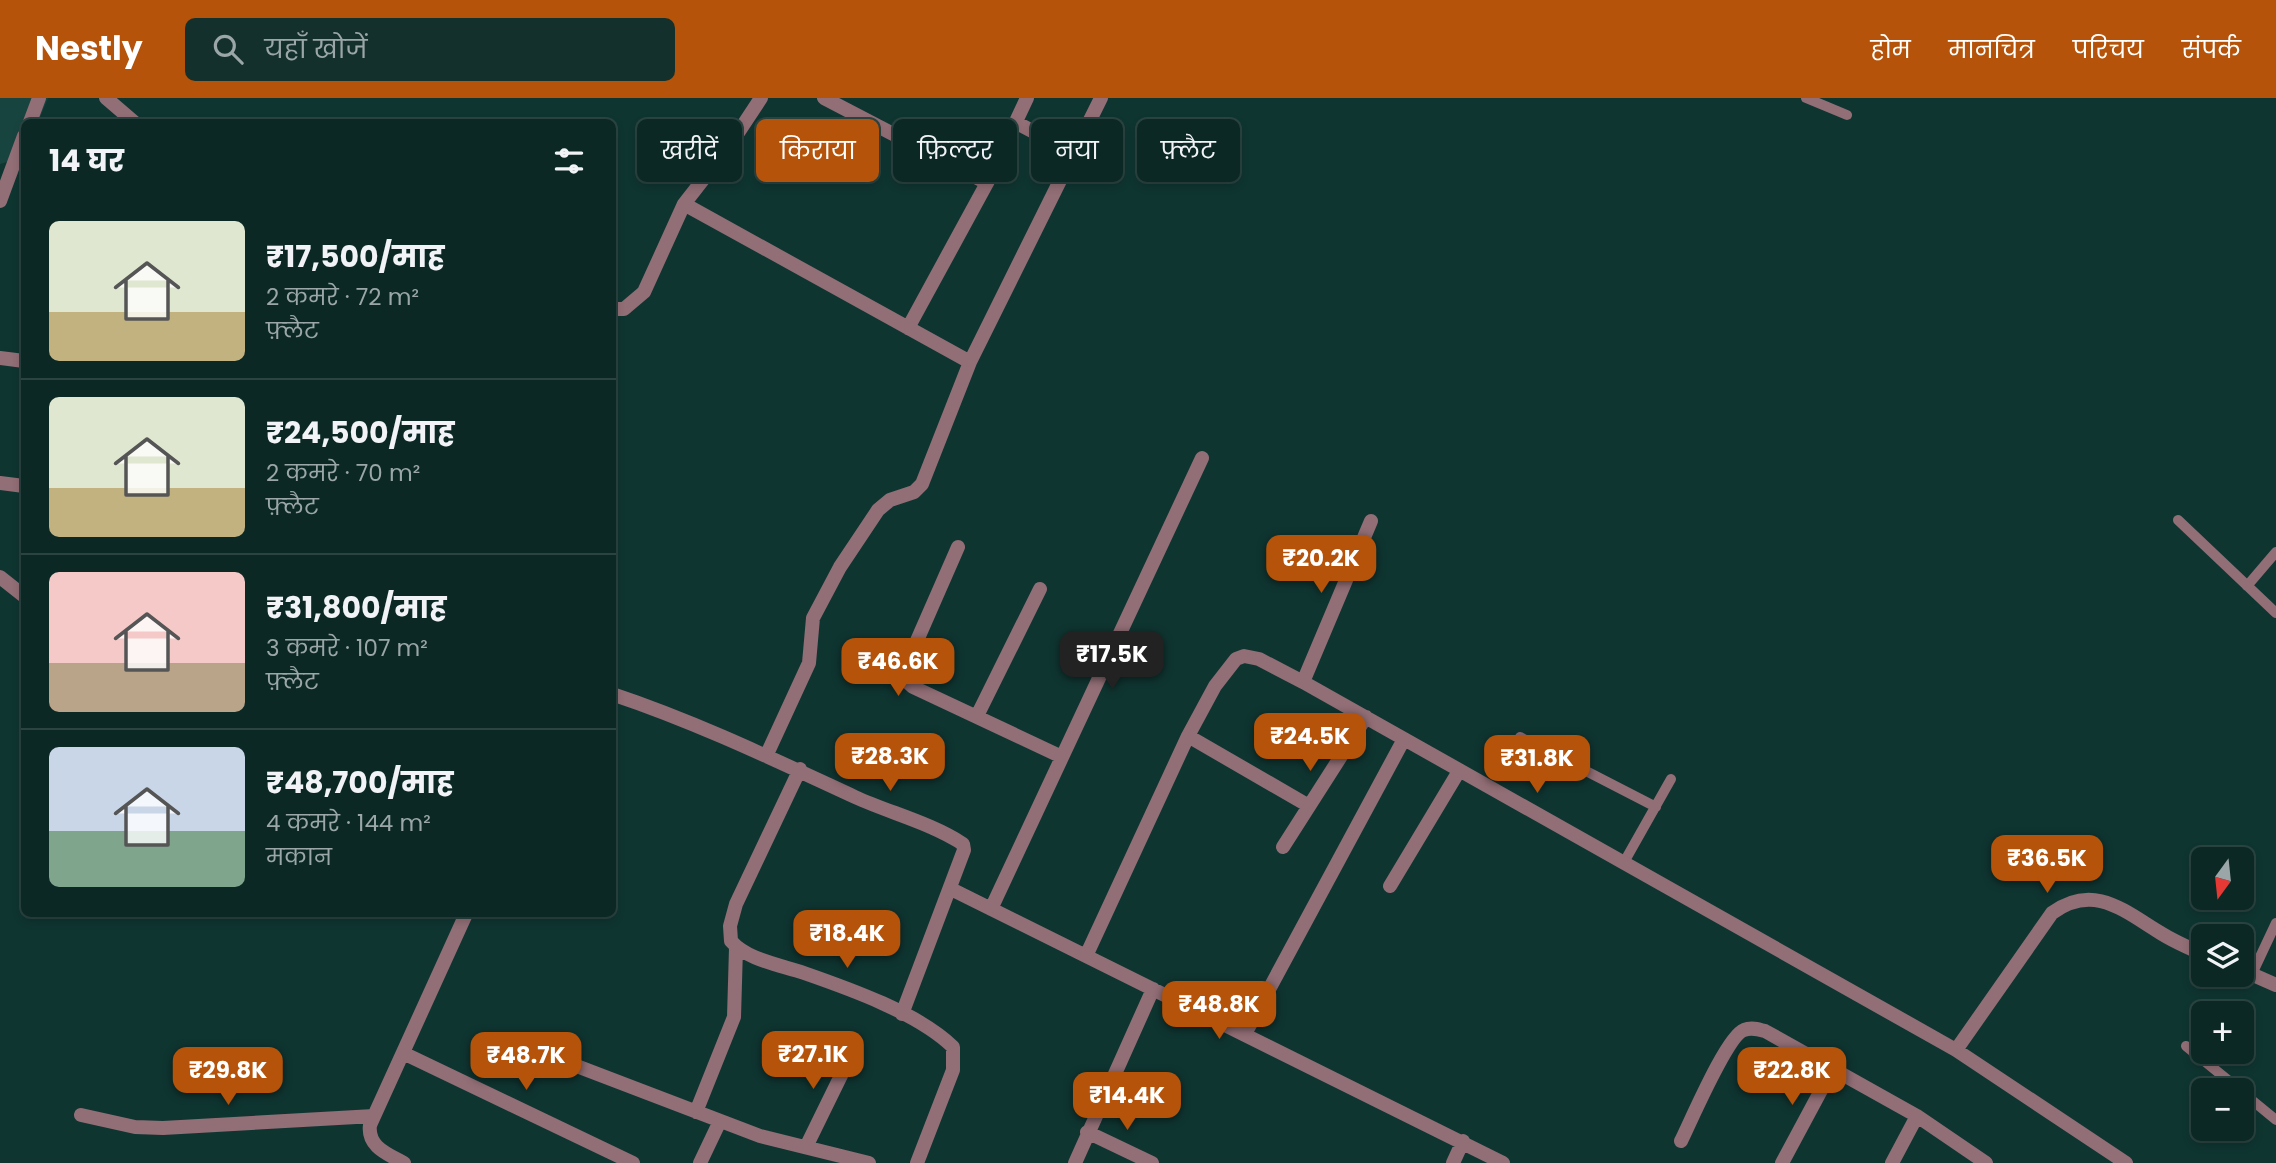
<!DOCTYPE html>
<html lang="hi">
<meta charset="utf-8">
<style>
:root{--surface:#0b2825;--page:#14302d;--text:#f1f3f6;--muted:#9aa6a7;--line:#2b4442;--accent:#b45309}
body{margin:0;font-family:Poppins,"Noto Sans Devanagari",sans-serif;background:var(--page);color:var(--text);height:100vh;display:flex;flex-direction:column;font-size:26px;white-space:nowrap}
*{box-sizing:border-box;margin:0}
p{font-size:23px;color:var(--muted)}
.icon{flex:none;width:38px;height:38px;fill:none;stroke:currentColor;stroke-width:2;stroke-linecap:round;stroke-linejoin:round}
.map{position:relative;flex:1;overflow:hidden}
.drawer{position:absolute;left:21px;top:21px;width:595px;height:798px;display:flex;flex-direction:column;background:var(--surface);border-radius:10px;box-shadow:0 4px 10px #0003,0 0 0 2px var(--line)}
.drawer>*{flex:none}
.banner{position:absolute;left:637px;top:21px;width:665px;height:63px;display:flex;gap:14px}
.needle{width:46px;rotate:195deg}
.tools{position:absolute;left:2191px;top:749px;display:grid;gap:14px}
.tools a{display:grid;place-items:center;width:63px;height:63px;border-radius:10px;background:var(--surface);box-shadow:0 4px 10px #0003,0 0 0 2px var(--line);font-size:35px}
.price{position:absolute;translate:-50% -60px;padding:0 16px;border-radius:14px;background:var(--accent);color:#fff;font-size:23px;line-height:46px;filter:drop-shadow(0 2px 4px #0008)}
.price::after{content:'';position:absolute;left:50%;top:42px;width:21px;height:16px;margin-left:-10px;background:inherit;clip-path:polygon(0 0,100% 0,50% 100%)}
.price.current{background:#222;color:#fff}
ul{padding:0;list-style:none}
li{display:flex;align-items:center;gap:21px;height:175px;padding:0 28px}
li+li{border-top:2px solid var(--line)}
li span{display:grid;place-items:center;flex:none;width:196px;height:140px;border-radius:10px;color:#555}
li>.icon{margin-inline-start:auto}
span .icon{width:84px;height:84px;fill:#fffc;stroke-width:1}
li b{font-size:30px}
h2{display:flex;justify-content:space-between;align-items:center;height:84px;padding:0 28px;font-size:30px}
.pill{padding:0 24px;border-radius:10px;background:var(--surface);box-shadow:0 4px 10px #0003,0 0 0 2px var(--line);font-size:24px;line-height:63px}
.pill.current{background:var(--accent);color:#fff}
header{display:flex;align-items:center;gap:42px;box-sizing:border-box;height:98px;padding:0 35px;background:var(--accent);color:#fff}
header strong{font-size:33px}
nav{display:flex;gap:38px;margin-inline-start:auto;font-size:24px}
.search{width:490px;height:63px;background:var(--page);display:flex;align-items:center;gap:18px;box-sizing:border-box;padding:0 24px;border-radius:10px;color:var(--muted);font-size:26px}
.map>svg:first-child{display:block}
.built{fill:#18443f}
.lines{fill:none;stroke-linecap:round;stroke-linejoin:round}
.lane{stroke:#926e76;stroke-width:10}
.street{stroke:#926e76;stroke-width:14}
</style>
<header>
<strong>Nestly</strong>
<div class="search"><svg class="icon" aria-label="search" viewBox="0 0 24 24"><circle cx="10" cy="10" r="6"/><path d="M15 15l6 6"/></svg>यहाँ खोजें</div>
<nav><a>होम</a><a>मानचित्र</a><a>परिचय</a><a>संपर्क</a></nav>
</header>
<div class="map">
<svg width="2276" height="1065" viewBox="0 0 2276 1065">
<rect width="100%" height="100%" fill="#0f3531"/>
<path class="built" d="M 0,0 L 48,0 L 38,24 L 24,24 L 23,59 L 0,66 Z"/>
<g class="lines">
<path class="lane" d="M 1806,0 L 1847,17
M 2178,422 L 2276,515
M 2247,488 L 2276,454
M 1520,639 L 1656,709
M 1623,766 L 1671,681
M 2252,876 L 2276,825
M 2186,948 L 2240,992
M 2242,994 L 2276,1022"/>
<path class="street" d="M 106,0 L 134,24
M 824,0 L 987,85
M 30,24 L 39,0
M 1017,25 L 1074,55
M 0,103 L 24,38
M 684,106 L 970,264 L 1101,0
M 612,211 L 624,211 L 644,194 L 684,106 L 730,47 L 761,0
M 908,230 L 987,85 L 1027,0
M 0,260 L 24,263
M 0,385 L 24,388
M 958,449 L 905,570 L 904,581 L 913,589 L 1062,659
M 0,479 L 24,498
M 1303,584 L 1371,423
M 612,596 C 696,624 775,662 855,699 C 890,715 931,725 963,746 L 964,752 L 902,916
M 977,618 L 1040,491
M 1188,638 L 1309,708
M 767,656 L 809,565 L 813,520 L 840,469 L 878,412 L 890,402 L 914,394 L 922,386 L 970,264
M 800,671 L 736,806 L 730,828 L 731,843 C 747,862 781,867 804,875 C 850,891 918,915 953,949 L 953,972 L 917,1065
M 1283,749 L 1366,619
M 1390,788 L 1459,673
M 951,791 L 1503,1065
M 991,811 L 1202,360
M 1086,858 L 1188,638 L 1215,588 L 1236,561 L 1244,558 L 1259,561 L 1303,584 L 1956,952 L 2126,1065
M 2242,872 L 2276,887
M 1245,936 L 1404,641
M 1956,952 L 2052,815 C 2093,785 2123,812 2159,834 C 2173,843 2189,850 2203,856
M 403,955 L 633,1065
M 574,967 L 760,1038 L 869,1065
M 696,1014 L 734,919 L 736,850
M 81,1017 L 135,1029 L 163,1030 L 374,1018
M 1087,1034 L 1152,1065
M 1681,1043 C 1691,1023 1727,938 1744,932 C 1751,929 1758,931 1765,933 L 1917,1018 L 1986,1065
M 806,1049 L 853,953
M 404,1065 C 388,1056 367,1049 370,1027 L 466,816
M 700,1065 L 720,1023
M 1075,1065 L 1153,891
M 1453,1065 L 1463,1043
M 1782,1065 L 1833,970
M 1892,1065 L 1917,1018"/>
</g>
</svg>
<div class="tools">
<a><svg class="needle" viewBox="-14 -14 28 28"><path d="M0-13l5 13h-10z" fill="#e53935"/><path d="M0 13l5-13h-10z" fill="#9aa6a7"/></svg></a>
<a><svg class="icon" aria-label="layers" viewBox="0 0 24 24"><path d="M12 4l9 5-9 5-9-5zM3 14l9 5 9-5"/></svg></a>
<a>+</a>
<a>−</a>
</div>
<b class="price" style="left:1321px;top:497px">₹20.2K</b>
<b class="price current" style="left:1112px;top:593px">₹17.5K</b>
<b class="price" style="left:898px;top:600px">₹46.6K</b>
<b class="price" style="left:1310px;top:675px">₹24.5K</b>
<b class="price" style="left:890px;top:695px">₹28.3K</b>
<b class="price" style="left:1537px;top:697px">₹31.8K</b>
<b class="price" style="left:2047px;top:797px">₹36.5K</b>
<b class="price" style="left:847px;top:872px">₹18.4K</b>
<b class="price" style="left:1219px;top:943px">₹48.8K</b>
<b class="price" style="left:813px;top:993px">₹27.1K</b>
<b class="price" style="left:526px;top:994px">₹48.7K</b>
<b class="price" style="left:228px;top:1009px">₹29.8K</b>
<b class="price" style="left:1792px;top:1009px">₹22.8K</b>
<b class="price" style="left:1127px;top:1034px">₹14.4K</b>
<div class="banner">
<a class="pill">खरीदें</a>
<a class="pill current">किराया</a>
<a class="pill">फ़िल्टर</a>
<a class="pill">नया</a>
<a class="pill">फ़्लैट</a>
</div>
<section class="drawer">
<h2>14 घर<svg class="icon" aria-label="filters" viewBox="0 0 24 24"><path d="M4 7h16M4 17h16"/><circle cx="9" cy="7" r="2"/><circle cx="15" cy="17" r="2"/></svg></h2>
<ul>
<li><span style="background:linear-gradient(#dfe7d0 65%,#c2b280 0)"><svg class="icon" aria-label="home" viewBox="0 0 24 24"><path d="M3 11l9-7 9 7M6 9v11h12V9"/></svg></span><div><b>₹17,500/माह</b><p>2 कमरे · 72 m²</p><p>फ़्लैट</p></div></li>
<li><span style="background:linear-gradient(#dfe7d0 65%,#c2b280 0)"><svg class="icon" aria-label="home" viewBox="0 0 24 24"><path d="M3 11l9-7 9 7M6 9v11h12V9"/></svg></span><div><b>₹24,500/माह</b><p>2 कमरे · 70 m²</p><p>फ़्लैट</p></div></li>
<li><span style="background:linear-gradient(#f6c9c9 65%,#b9a48a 0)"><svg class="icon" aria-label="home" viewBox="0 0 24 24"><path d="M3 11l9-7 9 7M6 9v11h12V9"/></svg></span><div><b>₹31,800/माह</b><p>3 कमरे · 107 m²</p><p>फ़्लैट</p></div></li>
<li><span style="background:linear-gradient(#c9d6e8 60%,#7fa58c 0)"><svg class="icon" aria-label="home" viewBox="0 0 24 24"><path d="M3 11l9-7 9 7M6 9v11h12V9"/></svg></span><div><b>₹48,700/माह</b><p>4 कमरे · 144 m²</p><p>मकान</p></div></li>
</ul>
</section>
</div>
